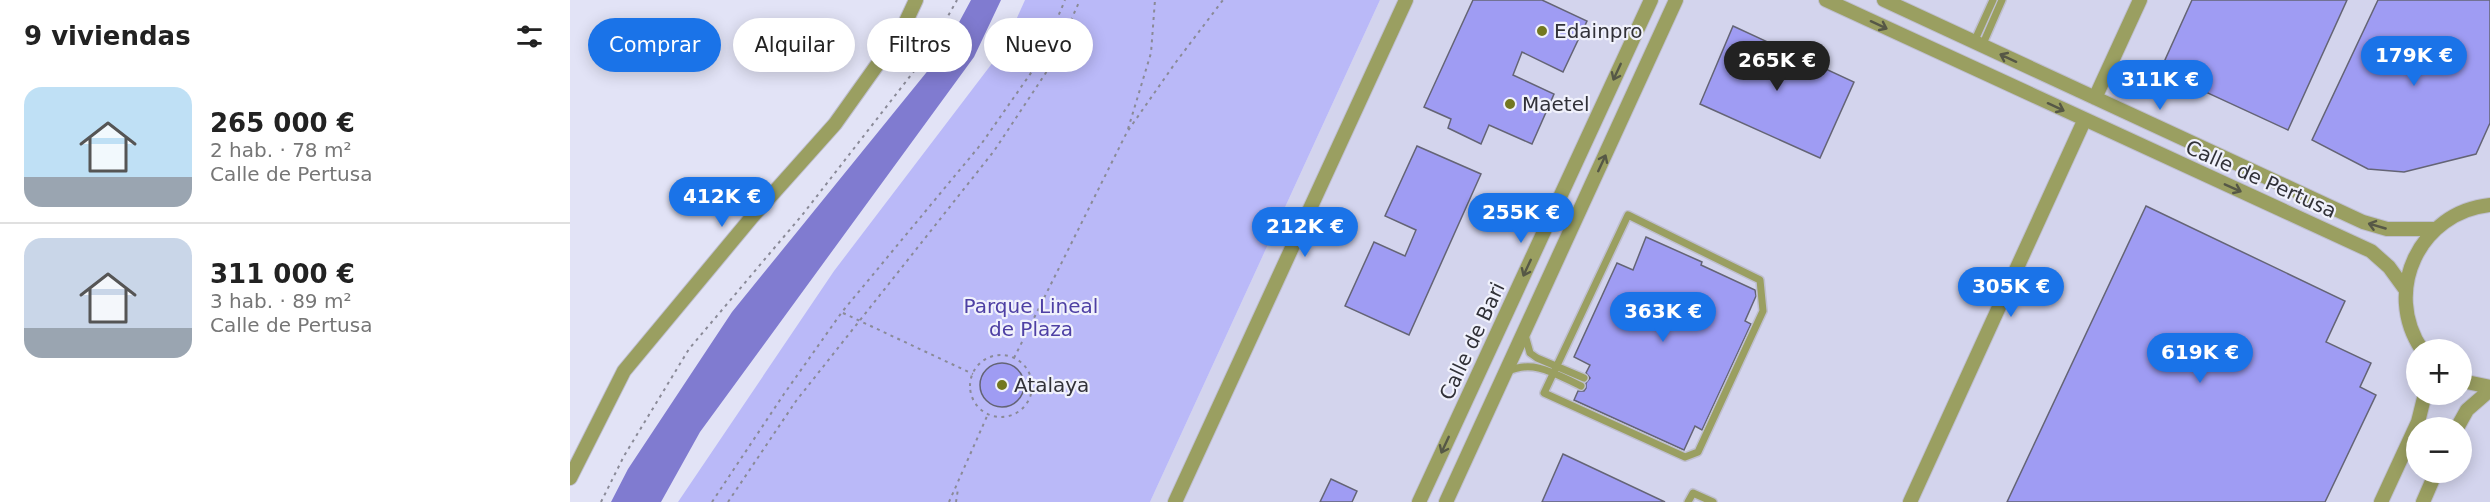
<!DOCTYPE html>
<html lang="es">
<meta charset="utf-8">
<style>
:root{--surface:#fff;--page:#f2f2f2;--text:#222;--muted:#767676;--line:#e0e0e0;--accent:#1a73e8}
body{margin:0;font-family:"DejaVu Sans",sans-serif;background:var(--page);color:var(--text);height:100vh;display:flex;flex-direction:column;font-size:22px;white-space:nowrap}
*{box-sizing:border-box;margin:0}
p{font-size:20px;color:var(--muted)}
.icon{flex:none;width:33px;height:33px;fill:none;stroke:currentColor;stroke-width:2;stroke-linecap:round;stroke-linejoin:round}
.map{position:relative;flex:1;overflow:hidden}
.panel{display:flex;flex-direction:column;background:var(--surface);width:570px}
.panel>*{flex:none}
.banner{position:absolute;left:18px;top:18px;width:570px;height:54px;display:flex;gap:12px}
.fabs{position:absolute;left:1836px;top:339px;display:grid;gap:12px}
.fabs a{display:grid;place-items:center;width:66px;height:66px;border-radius:50%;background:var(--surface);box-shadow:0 3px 15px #0003;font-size:30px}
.price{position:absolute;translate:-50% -51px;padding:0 14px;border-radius:21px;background:var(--accent);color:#fff;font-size:20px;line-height:39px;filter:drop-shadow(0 2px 3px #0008)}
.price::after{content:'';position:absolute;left:50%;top:36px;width:18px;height:14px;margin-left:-9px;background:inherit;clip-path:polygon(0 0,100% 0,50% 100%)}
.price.current{background:#222;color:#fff}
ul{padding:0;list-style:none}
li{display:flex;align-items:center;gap:18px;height:150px;padding:0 24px}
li+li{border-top:2px solid var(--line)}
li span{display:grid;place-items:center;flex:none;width:168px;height:120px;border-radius:18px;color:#555}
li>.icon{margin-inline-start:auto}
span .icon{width:72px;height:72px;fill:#fffc;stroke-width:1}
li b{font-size:26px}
h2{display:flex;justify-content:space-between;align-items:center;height:72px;padding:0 24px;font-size:26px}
.pill{padding:0 21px;border-radius:27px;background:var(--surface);box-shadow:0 3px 15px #0003;font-size:21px;line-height:54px}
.pill.current{background:var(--accent);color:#fff}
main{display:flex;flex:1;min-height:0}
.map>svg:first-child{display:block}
.built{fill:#d3d4ed;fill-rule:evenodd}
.green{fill:#bab9f8}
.water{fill:#807bd0}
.building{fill:#9f9cf3;stroke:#646475;stroke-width:1.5}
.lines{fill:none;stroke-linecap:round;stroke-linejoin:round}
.service-casing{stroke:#bfbfd0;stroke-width:10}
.minor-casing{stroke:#bfbfd0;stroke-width:16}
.path{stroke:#8a8a97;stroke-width:2;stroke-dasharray:3 4.5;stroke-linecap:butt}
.service{stroke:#9a9f61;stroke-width:7}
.minor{stroke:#9a9f61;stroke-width:14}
.oneway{stroke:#565846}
.poi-dot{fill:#737820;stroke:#f0f1fc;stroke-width:2}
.labels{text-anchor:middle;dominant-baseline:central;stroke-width:4.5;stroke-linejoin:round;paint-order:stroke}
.poi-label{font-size:20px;fill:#313138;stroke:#f0f1fc;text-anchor:start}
.street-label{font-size:20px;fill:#313138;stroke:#f0f1fc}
.park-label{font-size:20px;fill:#4e40a4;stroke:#f0f1fc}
</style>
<main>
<section class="panel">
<h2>9 viviendas<svg class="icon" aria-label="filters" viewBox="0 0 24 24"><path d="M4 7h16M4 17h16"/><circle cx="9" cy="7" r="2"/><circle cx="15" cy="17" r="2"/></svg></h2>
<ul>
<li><span style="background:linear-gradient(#bfe0f5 75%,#9aa5b1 0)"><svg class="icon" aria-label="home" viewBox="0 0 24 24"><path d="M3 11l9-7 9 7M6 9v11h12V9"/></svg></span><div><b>265 000 €</b><p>2 hab. · 78 m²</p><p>Calle de Pertusa</p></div></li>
<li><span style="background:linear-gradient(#c9d6e8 75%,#9aa5b1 0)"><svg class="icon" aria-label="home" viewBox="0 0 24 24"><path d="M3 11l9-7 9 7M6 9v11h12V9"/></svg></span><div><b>311 000 €</b><p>3 hab. · 89 m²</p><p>Calle de Pertusa</p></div></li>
</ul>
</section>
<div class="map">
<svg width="1920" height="502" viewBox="0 0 1920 502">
<rect width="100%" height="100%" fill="#e2e3f6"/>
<path class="built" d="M 810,0 L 1920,0 L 1920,502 L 580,502 ZM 1846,350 L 1892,350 L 1892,394 L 1846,394 ZM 1846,428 L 1892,428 L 1892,472 L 1846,472 Z"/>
<path class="green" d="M 455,0 L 810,0 L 580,502 L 108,502 L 264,271 L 433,49 Z"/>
<path class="water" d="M 401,0 L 431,0 L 404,57 L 130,432 L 91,502 L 41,502 L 58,469 L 162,312 L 373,52 Z"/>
<path class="building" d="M 903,0 L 972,0 L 1017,21 L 993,72 L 952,52 L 943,75 L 984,94 L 962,144 L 919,125 L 911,144 L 878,128 L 881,119 L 854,107 Z
M 1622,0 L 1777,0 L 1718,130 L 1590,71 Z
M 1808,0 L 1920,0 L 1920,123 L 1906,154 L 1834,172 L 1798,169 L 1742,140 Z
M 1163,26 L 1284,82 L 1250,158 L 1130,104 Z
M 847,146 L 911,174 L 839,335 L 775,306 L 804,242 L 835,256 L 846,230 L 815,216 Z
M 1576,206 L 1775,301 L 1756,342 L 1801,363 L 1790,387 L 1806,395 L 1755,502 L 1437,502 Z
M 1076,237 L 1132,262 L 1131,265 L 1185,290 L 1186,296 L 1175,321 L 1181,324 L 1132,430 L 1125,426 L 1114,450 L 1004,400 L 1008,391 L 1014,391 L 1016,388 L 1016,383 L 1020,378 L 1016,373 L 1020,365 L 1004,357 L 1047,263 L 1063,270 Z
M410 385a22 22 0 1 1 44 0a22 22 0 1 1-44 0Z
M 993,454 L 1095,502 L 972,502 Z
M 761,479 L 787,491 L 782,502 L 750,502 Z"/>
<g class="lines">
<g class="service-casing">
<path id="service" d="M 1404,42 L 1423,0
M 1412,46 L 1432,0
M 1058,215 L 1190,280 L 1193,311 L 1128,452 L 1115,457 L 974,393 Z
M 955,335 L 960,353 L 967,358 L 1014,378
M 937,372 C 963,358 987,375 1011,386
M 1118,502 L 1123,493 L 1143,502"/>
</g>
<g class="minor-casing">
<path id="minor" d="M 1256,0 L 1801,251 L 1819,267 L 1835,289
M 1314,0 L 1793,222 L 1817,229 L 1865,229
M 1525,98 L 1570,0
M 1852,350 C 1812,291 1850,212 1920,205
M 1892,381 L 1920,387
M 1887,428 L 1897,410 L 1920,390
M 0,478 L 54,371 L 182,217 L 265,124 L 332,30 L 346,0
M 605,502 L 836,0
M 849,502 L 1081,0
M 876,502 L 1106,0
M 1340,502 L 1514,121
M 1811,502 L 1848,422 L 1855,394
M 1853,502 L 1866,472"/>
</g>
<path class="path" d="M 558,129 L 581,53 L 585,0
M 273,313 L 403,374
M400 386a31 31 0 1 1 62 0a31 31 0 1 1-62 0Z
M 444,358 L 557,132 L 606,62 L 653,0
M 31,502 L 54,456 L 119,349 L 233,214 L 355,57 L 387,0
M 142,502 L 214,394 L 272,312 L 412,143 L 470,60 L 495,0
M 158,502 L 226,401 L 424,151 L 481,65 L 510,0
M 379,502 L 418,414
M 386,502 L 388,489"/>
<use href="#service" class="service"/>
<use href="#minor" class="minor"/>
</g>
<defs><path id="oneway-shaft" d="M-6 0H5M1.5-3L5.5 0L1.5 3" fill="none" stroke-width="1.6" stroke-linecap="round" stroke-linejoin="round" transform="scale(1.5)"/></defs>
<g class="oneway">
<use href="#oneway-shaft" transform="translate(1309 25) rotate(25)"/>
<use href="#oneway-shaft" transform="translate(1438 58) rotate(-155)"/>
<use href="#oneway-shaft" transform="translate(1047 72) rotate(115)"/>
<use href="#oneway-shaft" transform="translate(1486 107) rotate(25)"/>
<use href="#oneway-shaft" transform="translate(1032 163) rotate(-65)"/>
<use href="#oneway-shaft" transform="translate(1663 188) rotate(24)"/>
<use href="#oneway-shaft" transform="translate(1807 226) rotate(-164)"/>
<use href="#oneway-shaft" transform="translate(957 268) rotate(115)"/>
<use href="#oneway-shaft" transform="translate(875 445) rotate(115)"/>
</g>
<g class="poi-dot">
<circle cx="972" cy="31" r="6"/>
<circle cx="940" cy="104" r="6"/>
<circle cx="432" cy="385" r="6"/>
</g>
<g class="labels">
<g class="poi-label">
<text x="984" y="31">Edainpro</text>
<text x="952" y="104">Maetel</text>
<text x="444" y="385">Atalaya</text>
</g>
<g class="street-label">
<text transform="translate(1691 179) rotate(24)">Calle de Pertusa</text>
<text transform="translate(902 341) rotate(-65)">Calle de Bari</text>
</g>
<g class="park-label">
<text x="461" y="306">Parque Lineal<tspan x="461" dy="23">de Plaza</tspan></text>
</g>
</g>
</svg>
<div class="fabs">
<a>+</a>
<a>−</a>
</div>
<b class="price" style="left:1844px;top:87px">179K €</b>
<b class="price current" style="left:1207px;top:92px">265K €</b>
<b class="price" style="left:1590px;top:111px">311K €</b>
<b class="price" style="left:152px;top:228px">412K €</b>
<b class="price" style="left:951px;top:244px">255K €</b>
<b class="price" style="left:735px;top:258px">212K €</b>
<b class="price" style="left:1441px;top:318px">305K €</b>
<b class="price" style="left:1093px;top:343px">363K €</b>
<b class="price" style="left:1630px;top:384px">619K €</b>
<div class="banner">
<a class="pill current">Comprar</a>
<a class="pill">Alquilar</a>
<a class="pill">Filtros</a>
<a class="pill">Nuevo</a>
</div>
</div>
</main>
